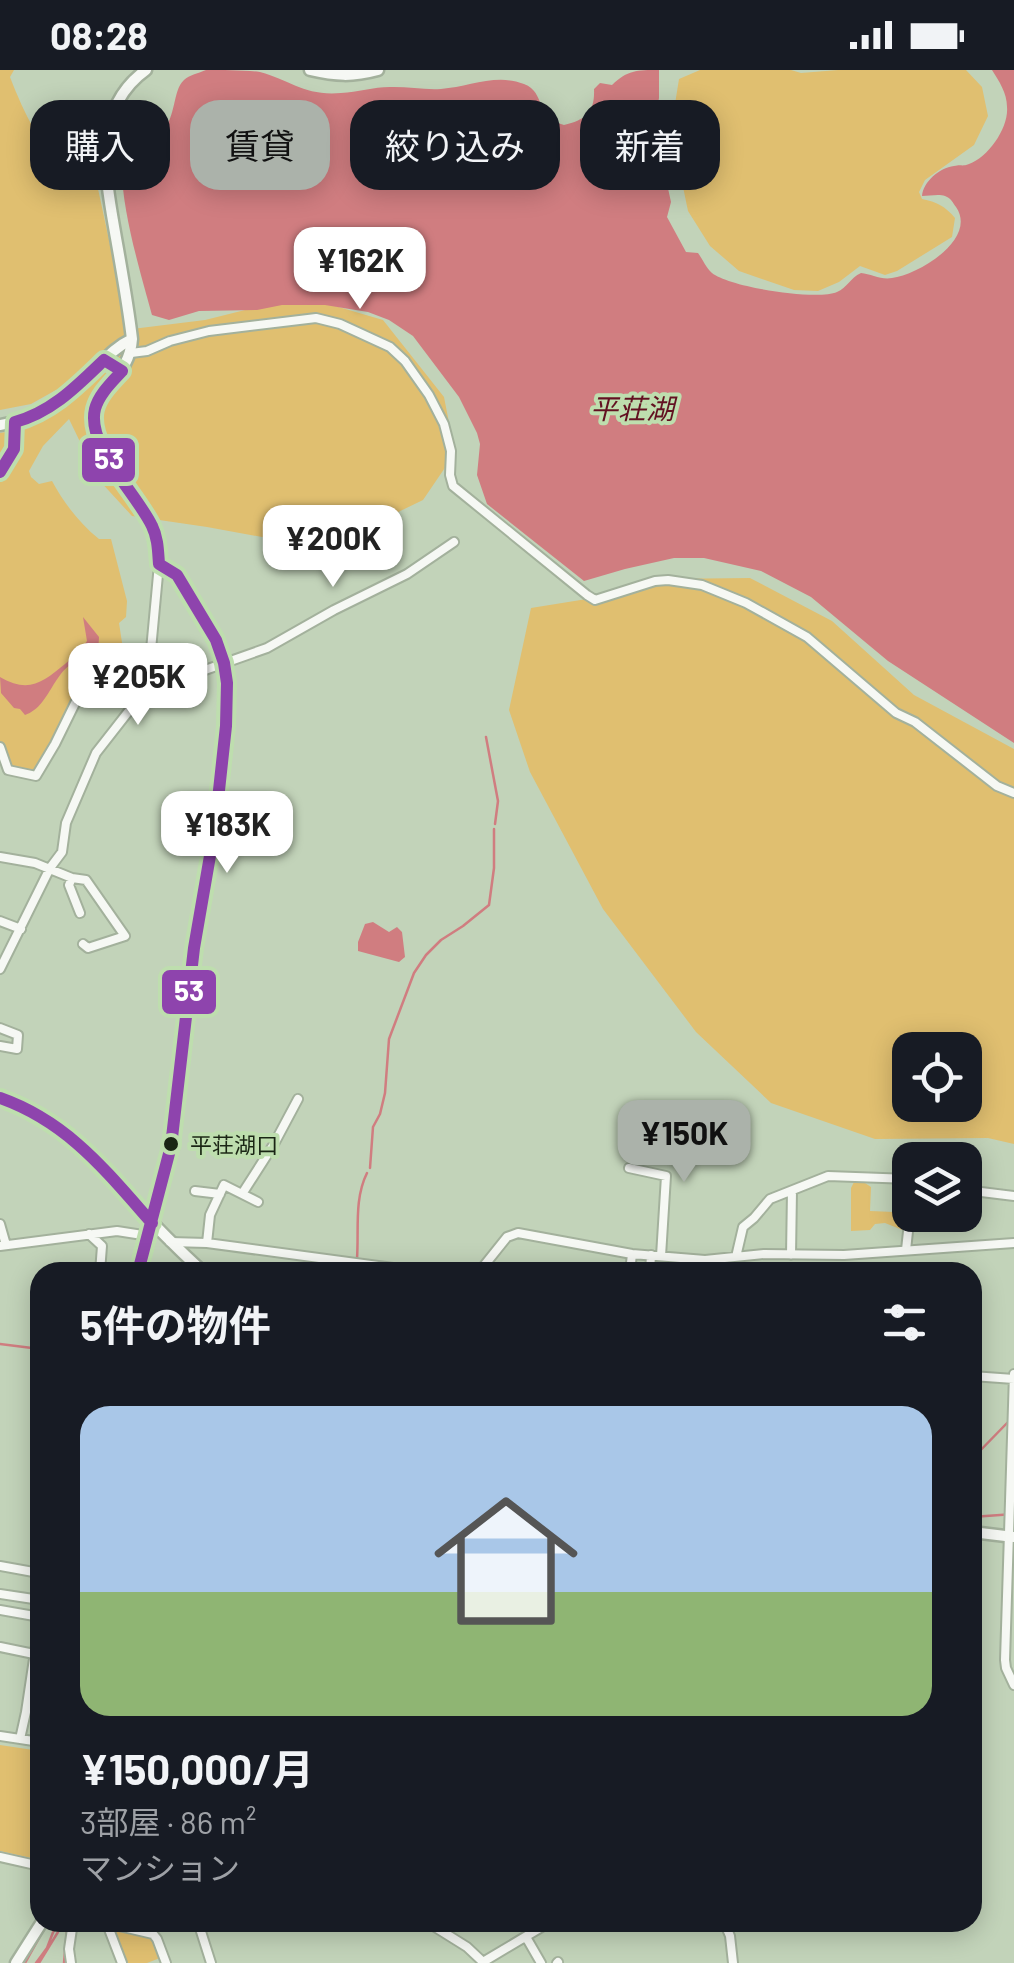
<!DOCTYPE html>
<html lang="ja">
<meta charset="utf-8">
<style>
:root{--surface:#171b24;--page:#20242c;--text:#f1f3f6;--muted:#9ea1a6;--line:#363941;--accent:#abb2aa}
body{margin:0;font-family:Barlow,"Noto Sans JP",sans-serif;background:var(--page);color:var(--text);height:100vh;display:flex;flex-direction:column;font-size:38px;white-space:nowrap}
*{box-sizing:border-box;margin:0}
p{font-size:32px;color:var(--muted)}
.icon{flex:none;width:55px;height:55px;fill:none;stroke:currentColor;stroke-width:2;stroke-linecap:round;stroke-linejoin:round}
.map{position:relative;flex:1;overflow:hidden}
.drawer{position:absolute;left:30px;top:1192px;width:952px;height:670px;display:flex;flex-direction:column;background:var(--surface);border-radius:30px;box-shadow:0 5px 25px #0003}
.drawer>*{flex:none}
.top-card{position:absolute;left:30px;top:30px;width:955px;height:90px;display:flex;gap:20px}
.fabs{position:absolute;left:892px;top:962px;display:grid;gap:20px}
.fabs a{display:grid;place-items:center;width:90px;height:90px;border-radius:20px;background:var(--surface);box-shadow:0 5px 25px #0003;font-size:50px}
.price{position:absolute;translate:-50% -85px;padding:0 22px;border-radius:20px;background:#fff;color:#222;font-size:32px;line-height:65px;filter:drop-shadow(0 2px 5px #0008)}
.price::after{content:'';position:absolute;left:50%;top:60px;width:30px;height:22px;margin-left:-15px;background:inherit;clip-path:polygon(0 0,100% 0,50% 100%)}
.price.active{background:var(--accent);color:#111}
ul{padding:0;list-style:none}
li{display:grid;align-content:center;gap:20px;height:530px;padding:0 50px}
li+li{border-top:2px solid var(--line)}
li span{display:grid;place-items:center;height:310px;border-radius:30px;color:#555}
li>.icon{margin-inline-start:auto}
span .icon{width:180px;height:180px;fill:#fffc;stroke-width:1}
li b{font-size:42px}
h2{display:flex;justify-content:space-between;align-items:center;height:120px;padding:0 50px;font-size:42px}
.pill{padding:0 35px;border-radius:30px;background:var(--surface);box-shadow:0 5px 25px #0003;font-size:35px;line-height:90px}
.pill.active{background:var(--accent);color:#111}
.status{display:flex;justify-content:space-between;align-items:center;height:70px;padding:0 50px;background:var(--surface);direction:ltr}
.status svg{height:28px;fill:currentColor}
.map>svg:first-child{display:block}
.green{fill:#e0bf70;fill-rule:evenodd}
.water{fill:#d07d80}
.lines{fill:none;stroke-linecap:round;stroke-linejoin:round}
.stream{stroke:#d07d80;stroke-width:2.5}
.street-casing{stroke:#a3b19c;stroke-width:12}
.secondary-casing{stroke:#a3b19c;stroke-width:15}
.street{stroke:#f6f8f4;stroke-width:8}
.secondary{stroke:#f6f8f4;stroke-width:10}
.bus-1-casing{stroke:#bedeae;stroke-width:20}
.bus-1{stroke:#8e44ad;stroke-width:12}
.bus-dot{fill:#1a2614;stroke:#bedeae;stroke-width:4}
.labels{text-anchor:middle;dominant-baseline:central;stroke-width:8;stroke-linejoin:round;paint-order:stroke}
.bus-label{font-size:22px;fill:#1a2614;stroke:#bedeae;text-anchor:start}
.water-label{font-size:28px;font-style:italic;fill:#621121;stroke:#bedeae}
.line-badge{stroke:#bedeae;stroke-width:4}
.badge-label{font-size:28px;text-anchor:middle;font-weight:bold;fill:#fff}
</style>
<div class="status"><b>08:28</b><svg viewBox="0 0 49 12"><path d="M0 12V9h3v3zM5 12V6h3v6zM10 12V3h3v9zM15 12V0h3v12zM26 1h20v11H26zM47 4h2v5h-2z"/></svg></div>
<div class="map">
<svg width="1014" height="1893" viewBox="0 0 1014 1893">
<rect width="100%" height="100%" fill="#c2d3b9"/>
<path class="green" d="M 0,0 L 14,0 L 10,7 C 25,46 40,74 67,105 L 95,105 L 117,207 L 124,260 L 205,250 L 301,226 L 383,250 L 444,327 L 455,383 L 423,430 L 361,460 L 295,473 L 207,457 L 132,446 L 98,409 L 69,349 L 43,376 L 29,401 L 31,407 L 39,414 L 52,411 C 64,433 79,453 99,469 L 111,469 L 127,531 L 126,547 L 119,553 L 129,618 L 127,622 L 80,613 L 37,698 L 33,701 L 10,697 L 7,692 L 5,675 L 0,674 L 0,363 L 24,359 L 64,336 L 56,320 L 31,334 L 0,340 Z
M 700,0 L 791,0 L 801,3 L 838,0 L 966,0 L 982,17 L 988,46 L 974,75 L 925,110 L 919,122 L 922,129 C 937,132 945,136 955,148 L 952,167 L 897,201 L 885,205 L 860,196 L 839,212 L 818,221 L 794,220 L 739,201 L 710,176 L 688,141 L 671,59 L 679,9 Z
M 750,508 L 832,551 L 914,625 L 1014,679 L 1014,1074 L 988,1068 L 875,1069 L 771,1033 L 696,962 L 603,839 L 530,702 L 509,640 L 531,538 L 593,528 L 659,509 ZM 910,980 L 965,980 L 965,1035 L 910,1035 Z
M 854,1112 L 865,1113 L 871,1117 L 870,1141 L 894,1142 L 895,1131 L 907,1130 L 905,1161 L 885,1153 L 875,1154 L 870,1160 L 851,1161 L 851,1118 Z
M 0,1675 L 40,1681 L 40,1790 L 0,1781 Z
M 115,1858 L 150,1866 L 160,1888 L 147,1893 L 126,1893 L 114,1861 Z"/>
<path class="water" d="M 206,0 C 223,0 244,0 260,2 C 292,11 304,26 341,23 C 359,22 376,16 394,17 C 410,17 425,20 441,19 C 469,17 496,3 524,14 C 547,23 533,47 564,55 C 586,50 595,42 594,19 L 600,13 L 612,15 C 628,0 636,0 659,0 L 659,28 L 654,55 L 671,132 L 667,147 L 686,182 L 698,183 C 702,188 706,198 712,203 C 729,217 816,231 837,222 C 847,218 850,208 861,203 C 871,204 881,210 892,208 C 918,205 978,169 956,137 C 953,133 951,128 945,126 C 939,124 929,126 922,126 C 923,112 939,98 954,96 C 962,94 961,97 969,94 C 989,87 1009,57 1007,37 C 1007,23 999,11 992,0 L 1014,0 L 1014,673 L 888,591 L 811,527 L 761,501 L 704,488 L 674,488 L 625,499 L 584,511 L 487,434 L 477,405 L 480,374 L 477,363 L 459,327 L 413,266 L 389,250 L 368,242 L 325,235 L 282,235 L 257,240 L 199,241 L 169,250 L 152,245 C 144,214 103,85 132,65 C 140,59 152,64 161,63 C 177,47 172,21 184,10 C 189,5 199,3 206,0 Z
M 83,547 L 99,567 L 98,584 L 91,590 C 54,586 54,636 25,645 L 20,639 L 14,638 L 1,623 L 0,607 C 29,624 43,612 65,594 C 74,586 80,582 87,571 Z
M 373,852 L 389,862 L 397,857 L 402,862 L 405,887 L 399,892 L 358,881 L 358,872 L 365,854 Z"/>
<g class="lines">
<path class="stream" d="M 486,667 L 498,731 L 495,754
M 370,1098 L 373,1057 L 380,1044 L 385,1023 L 389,969 L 414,903 L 426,885 L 441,870 L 463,856 L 489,835 L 494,798 L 494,759
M 357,1189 C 359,1160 354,1129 367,1103
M 0,1274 L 40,1279
M 972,1389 L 1010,1350
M 972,1447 L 1014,1444
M 59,1852 L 67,1860 L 64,1893
M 25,1893 L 48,1852
M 36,1893 L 47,1878 L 57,1852
M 39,1893 L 58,1862 L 61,1852"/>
<g class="street-casing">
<path id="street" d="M 131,283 L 147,281 L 170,271 L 209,261 L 316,248 L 340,254 L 390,277 L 405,291 L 429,325 L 444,354 L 451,381 L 450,405 L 453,416 L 587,525 L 595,530 L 655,511 L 668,510 L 702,515 L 746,533 L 807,567 L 896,643 L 915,652 L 997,716 L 1014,723
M 0,677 L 8,700 L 36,706 L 55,674 L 83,617 L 139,628 L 148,627 L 205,600 L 267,578 L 334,540 L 407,504 L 454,472
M 0,787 L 35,793 L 72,808 L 86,810 L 125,866 L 88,878 L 83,874
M 72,808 L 69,815 L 80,843
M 0,851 L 21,859
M 0,899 L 50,798 L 62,782 L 66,753 L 96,683 L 139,628 L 148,612 L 159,494
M 0,958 L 18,965 L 17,979 L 0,976
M 629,1098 L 666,1106 L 661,1186
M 965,1120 L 1014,1126
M 195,1121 L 220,1124
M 242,1124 L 258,1132
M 0,1154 L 6,1175
M 89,1164 L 102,1176 L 100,1202
M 170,1172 L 207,1173 L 423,1202
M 207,1173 L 210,1145 L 224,1115 L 242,1124 L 274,1074 L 298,1029
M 0,1176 L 117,1161 L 149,1166
M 906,1180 L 910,1143
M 791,1185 L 792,1121
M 736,1187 L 743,1157 L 754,1148 L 770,1129 L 828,1106 L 910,1109
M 479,1202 L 507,1167 L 518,1163 L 632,1184 L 705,1190 L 764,1184 L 844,1185 L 1014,1173
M 630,1202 L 632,1184
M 650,1202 L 651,1185
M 1014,1304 L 1005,1590 L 1006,1598 L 1014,1615
M 972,1306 L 1014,1309
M 0,1496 L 39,1503
M 0,1524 L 40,1530
M 0,1540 L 40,1547
M 0,1577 L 34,1584
M 0,1666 L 40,1672
M 20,1669 L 26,1642 L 40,1549
M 0,1787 L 40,1796
M 102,1852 L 153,1864 L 157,1869 L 166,1893
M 198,1852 L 211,1893
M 427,1852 L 467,1877 L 484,1893
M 724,1852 L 730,1866 L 733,1893
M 107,1854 L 122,1893
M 526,1867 L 541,1893
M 483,1892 L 550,1852
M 71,1893 L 69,1879 L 73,1852
M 557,1893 L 558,1892"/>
</g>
<g class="secondary-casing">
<path id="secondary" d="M 310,0 C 336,6 352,7 378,0
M 0,355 C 38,350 67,325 95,299 C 107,287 117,276 132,269
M 0,1028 C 57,1043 93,1089 132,1131 C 155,1156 178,1179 203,1202
M 138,1202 L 171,1076 L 194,878 L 215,757 L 226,656 L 227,613 L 224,593 L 216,570 L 177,505 L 159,494 L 156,466 L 151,453 L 98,369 C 82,320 129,315 132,269 C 128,235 122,202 116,168 C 106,110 90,40 146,0
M 972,1462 L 1014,1467
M 16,1893 L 42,1852"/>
</g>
<use href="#street" class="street"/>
<use href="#secondary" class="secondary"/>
<g class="bus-1-casing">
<path id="bus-1" d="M 0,402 L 14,379 L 15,352 C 52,342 77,316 104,290 L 122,301 C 112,312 99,324 95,339 C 86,376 137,424 152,456 C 158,468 158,481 159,494 L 177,505 L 216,570 L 224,593 L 227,613 L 226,656 L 215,757 L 194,878 L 171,1076 L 138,1202
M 0,1028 C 68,1052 106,1101 152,1153"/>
</g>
<use href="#bus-1" class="bus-1"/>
</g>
<circle class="bus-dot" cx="171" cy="1074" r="9"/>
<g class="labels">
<g class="bus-label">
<text x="190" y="1074">平荘湖口</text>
</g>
<g class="water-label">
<text x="632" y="338">平荘湖</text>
</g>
</g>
<g class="line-badge">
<rect x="80" y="366" width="57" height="48" rx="10" fill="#8e44ad"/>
<rect x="160" y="898" width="58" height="48" rx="10" fill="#8e44ad"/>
</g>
<g class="badge-label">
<text x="109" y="399">53</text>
<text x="189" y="931">53</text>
</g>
</svg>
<div class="fabs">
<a><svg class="icon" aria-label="locate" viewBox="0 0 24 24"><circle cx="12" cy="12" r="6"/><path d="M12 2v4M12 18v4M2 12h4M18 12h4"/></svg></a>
<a><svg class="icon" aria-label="layers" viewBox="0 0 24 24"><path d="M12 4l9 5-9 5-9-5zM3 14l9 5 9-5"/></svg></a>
</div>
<b class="price" style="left:360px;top:242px">¥162K</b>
<b class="price" style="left:333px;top:520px">¥200K</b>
<b class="price" style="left:138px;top:658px">¥205K</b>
<b class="price" style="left:227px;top:806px">¥183K</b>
<b class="price active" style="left:684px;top:1115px">¥150K</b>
<div class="top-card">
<a class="pill">購入</a>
<a class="pill active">賃貸</a>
<a class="pill">絞り込み</a>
<a class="pill">新着</a>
</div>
<section class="drawer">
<h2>5件の物件<svg class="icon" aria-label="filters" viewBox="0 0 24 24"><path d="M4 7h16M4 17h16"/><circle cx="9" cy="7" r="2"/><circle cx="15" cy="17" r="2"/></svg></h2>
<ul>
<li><span style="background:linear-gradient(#a9c7e8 60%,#8fb573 0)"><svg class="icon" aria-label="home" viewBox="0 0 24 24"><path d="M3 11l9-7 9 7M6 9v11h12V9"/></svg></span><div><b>¥150,000/月</b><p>3部屋 · 86 m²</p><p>マンション</p></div></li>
</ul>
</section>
</div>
